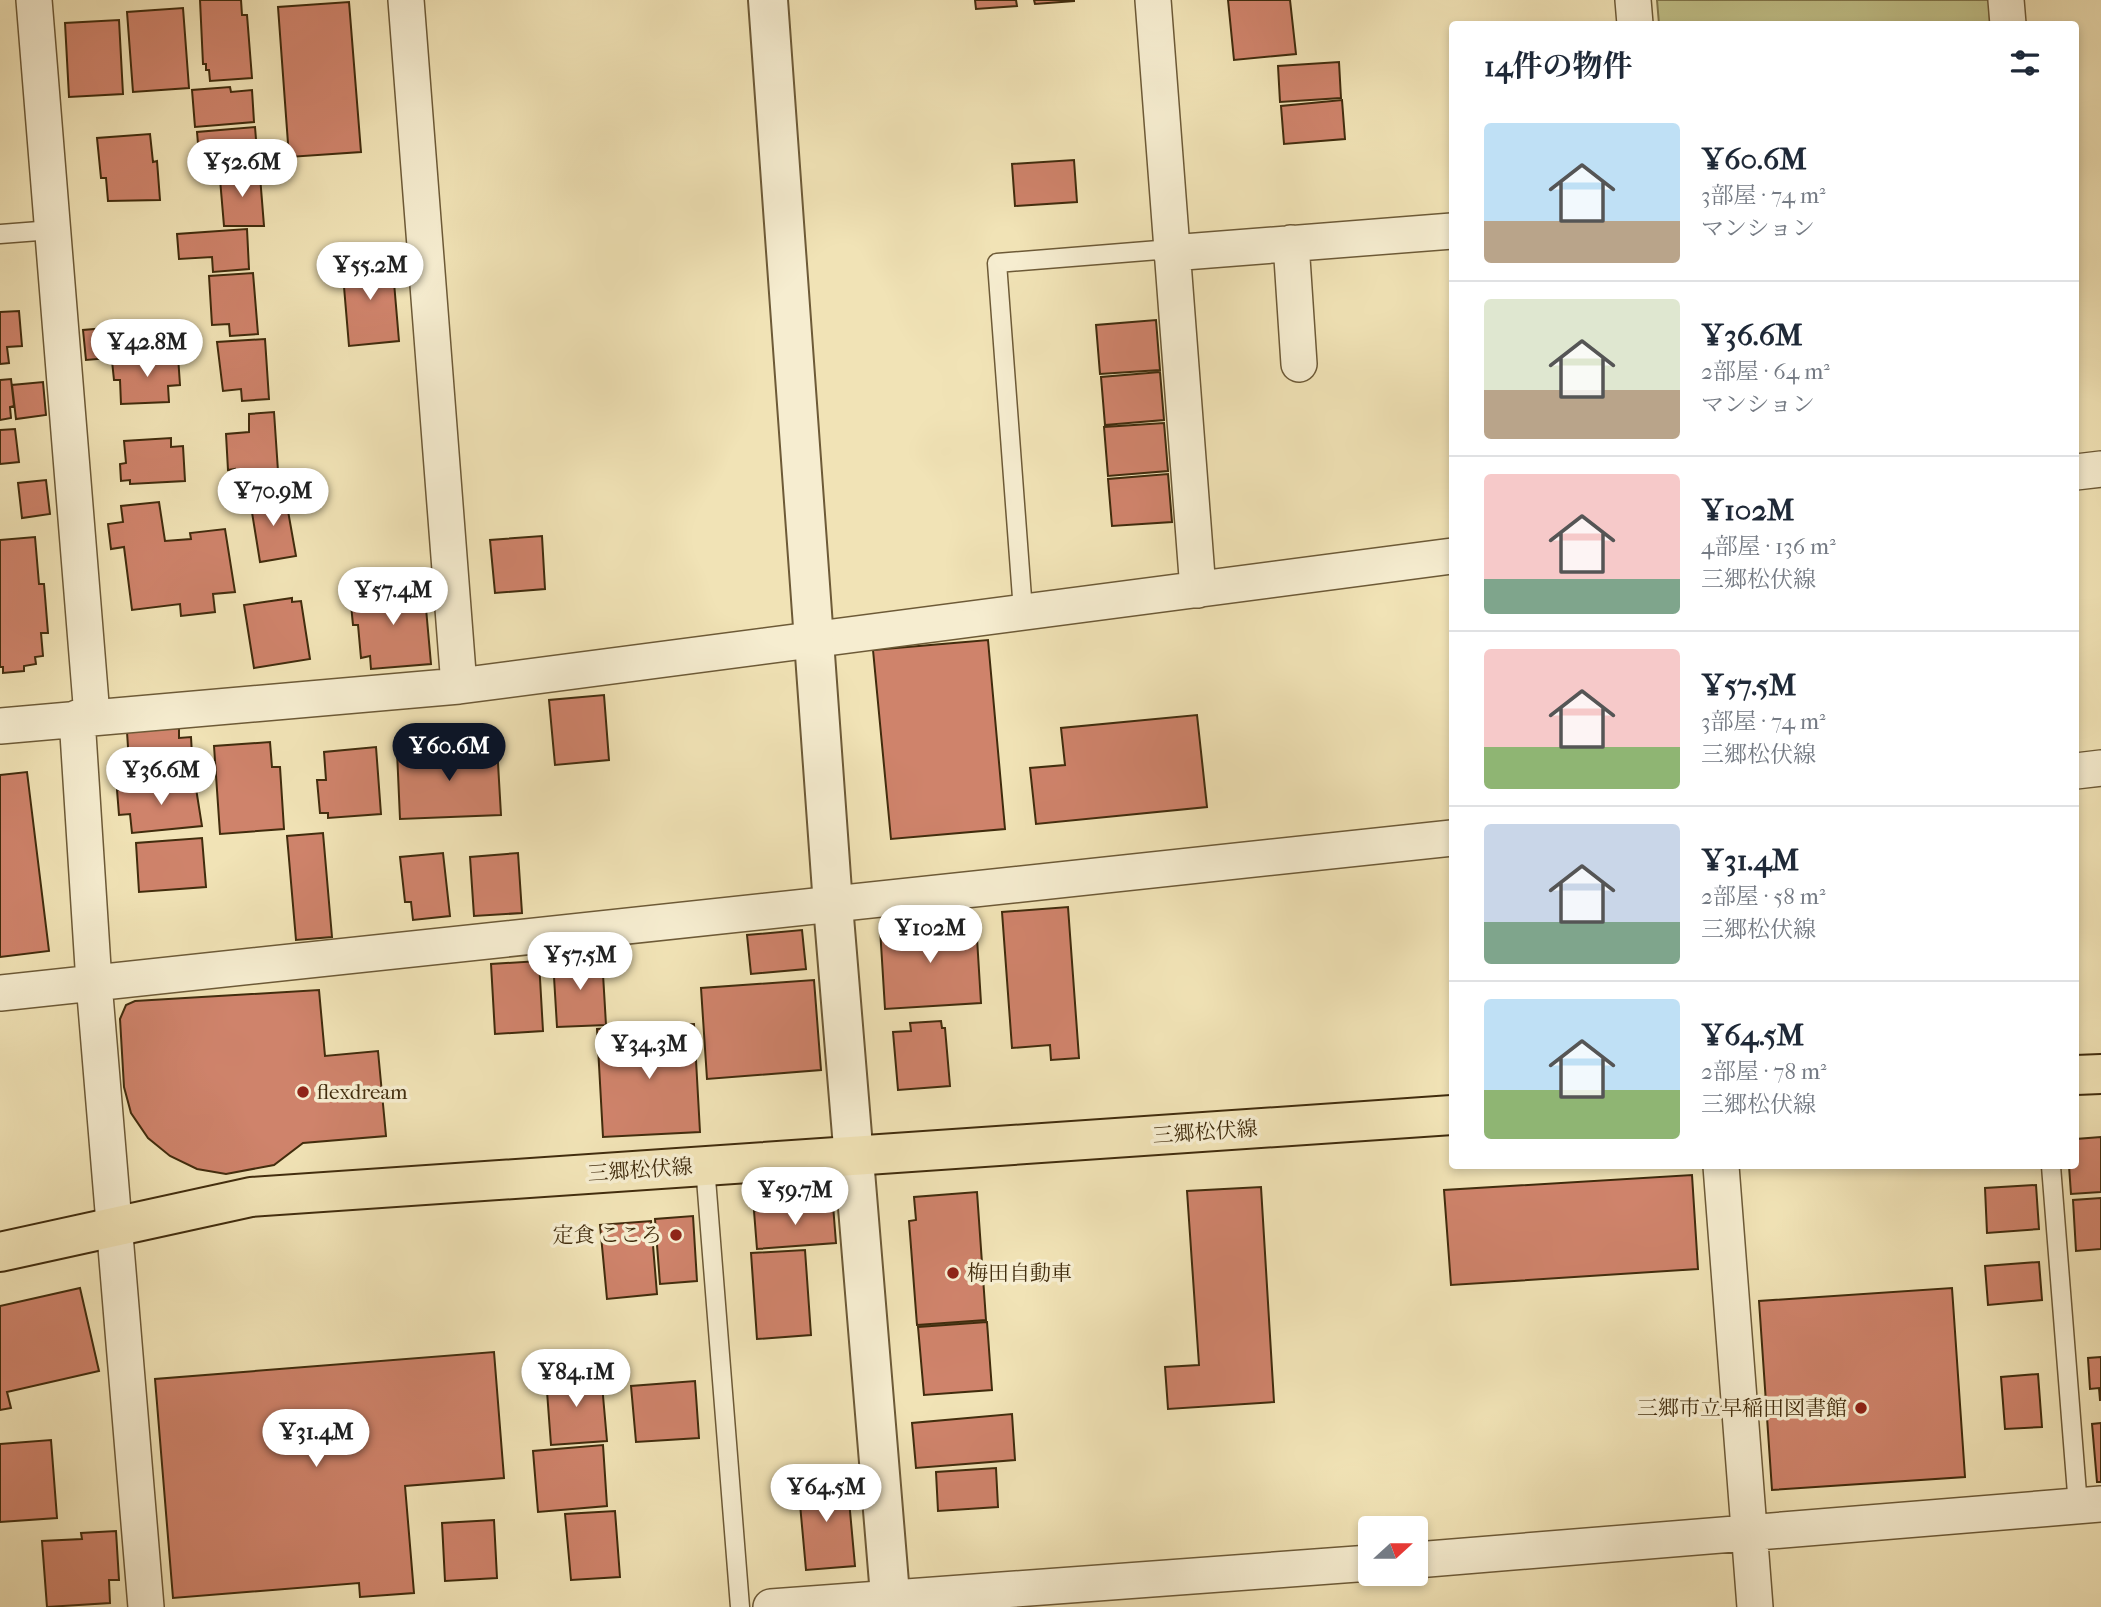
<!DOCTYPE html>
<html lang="ja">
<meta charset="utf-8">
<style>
:root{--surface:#fff;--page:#f6f6f7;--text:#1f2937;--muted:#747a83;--line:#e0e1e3;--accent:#111827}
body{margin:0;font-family:"IM FELL French Canon","Noto Serif JP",serif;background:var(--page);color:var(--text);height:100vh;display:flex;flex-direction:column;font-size:26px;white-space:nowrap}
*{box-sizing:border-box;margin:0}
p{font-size:23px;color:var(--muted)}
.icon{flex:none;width:38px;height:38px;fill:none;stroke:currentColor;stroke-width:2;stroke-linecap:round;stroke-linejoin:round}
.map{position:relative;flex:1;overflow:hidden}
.panel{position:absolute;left:1449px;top:21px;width:630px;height:1148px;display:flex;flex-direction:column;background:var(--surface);border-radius:7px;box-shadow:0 4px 10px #0003}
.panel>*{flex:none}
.needle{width:46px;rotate:69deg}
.fabs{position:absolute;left:1358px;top:1516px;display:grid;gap:14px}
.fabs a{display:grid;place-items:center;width:70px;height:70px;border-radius:7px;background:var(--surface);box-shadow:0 4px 10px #0003;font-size:35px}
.price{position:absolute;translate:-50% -60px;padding:0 16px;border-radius:24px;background:#fff;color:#222;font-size:23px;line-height:46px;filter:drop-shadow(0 2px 4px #0008)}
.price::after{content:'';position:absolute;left:50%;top:42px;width:21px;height:16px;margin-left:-10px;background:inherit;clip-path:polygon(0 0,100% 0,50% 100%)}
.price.active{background:var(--accent);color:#fff}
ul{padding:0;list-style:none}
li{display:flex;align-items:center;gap:21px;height:175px;padding:0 35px}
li+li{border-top:2px solid var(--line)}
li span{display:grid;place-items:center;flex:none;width:196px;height:140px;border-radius:7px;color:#555}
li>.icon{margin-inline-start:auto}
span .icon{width:84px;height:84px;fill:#fffc;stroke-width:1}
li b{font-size:30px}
h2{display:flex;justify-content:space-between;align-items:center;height:84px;padding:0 35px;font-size:30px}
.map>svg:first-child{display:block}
.green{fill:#c1c189;stroke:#81764b;stroke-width:2}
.building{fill:#cf836b;stroke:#412c0d;stroke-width:2}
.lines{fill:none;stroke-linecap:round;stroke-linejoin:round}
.service-casing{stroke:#6d5a37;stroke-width:21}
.minor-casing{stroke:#6d5a37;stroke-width:38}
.tertiary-casing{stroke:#6d5a37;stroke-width:42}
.primary-casing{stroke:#412c0d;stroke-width:42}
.service{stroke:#f6edd0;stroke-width:18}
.minor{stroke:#f6edd0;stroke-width:35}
.tertiary{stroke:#f6edd0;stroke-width:38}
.primary{stroke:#f1e3b6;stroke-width:38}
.poi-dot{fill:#8f2418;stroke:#f6edd0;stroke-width:2.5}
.labels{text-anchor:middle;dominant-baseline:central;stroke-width:7;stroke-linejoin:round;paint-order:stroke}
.poi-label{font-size:21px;fill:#412c0d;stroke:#f6edd0;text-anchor:start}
.street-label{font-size:21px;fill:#412c0d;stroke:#f6edd0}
</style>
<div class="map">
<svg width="2101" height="1607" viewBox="0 0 2101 1607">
<rect width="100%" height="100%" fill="#f1e3b6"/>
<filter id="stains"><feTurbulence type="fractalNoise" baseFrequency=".00286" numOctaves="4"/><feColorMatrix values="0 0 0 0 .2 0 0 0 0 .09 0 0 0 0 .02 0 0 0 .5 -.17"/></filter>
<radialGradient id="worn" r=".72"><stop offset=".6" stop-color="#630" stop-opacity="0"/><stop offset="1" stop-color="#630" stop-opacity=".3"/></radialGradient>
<path class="green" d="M 1657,0 L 1989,0 L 1990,24 L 1659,24 Z"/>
<path class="building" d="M 200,0 L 241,0 L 242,15 L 247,15 L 252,78 L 210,81 L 209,70 L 206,70 L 206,64 L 203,64 Z
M 975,0 L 1016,0 L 1017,6 L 976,9 Z
M 1034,0 L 1074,0 L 1074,1 L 1035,4 Z
M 1228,0 L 1290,0 L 1296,54 L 1234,60 Z
M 349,2 L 361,152 L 289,157 L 278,7 Z
M 183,8 L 189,88 L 133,92 L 127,12 Z
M 119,20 L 123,94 L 69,97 L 65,23 Z
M 1339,62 L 1341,98 L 1280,102 L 1278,66 Z
M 230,87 L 231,92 L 252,90 L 254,122 L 195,127 L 192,90 Z
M 1342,100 L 1345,139 L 1284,144 L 1281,106 Z
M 255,127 L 258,164 L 231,166 L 231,160 L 205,162 L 204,154 L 199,155 L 197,132 Z
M 150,134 L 153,162 L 157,161 L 160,200 L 108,201 L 106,178 L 101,178 L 97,138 Z
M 1074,160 L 1077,202 L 1015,206 L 1012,164 Z
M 253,169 L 253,177 L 260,176 L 264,226 L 224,226 L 220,179 L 227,178 L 226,171 Z
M 247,229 L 249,269 L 213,272 L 212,257 L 179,259 L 177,234 Z
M 392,259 L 399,341 L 349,346 L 342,263 Z
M 253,273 L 258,334 L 230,336 L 229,324 L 212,325 L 209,276 Z
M 19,311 L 22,346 L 7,347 L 9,363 L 0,364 L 0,312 Z
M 1156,320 L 1160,370 L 1100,374 L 1096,325 Z
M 118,327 L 121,357 L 86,360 L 83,330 Z
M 265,339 L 269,399 L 242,401 L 241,389 L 223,391 L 217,342 Z
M 178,356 L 180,385 L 168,386 L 169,402 L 121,404 L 120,380 L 114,380 L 112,361 Z
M 1160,372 L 1164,420 L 1105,425 L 1101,377 Z
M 11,379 L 14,406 L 10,407 L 11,418 L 0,420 L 0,380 Z
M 43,382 L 46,415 L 16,419 L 12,385 Z
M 274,412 L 278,471 L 235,474 L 235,469 L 228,470 L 226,434 L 249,432 L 249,414 Z
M 1164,423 L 1168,471 L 1108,476 L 1104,427 Z
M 15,429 L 19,462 L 0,464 L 0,430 Z
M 171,438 L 171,447 L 183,446 L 185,481 L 130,484 L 130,480 L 121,481 L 120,464 L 126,463 L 124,441 Z
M 1168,474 L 1172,522 L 1112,526 L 1108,479 Z
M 46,480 L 50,514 L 22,518 L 18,483 Z
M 285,494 L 296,556 L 260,562 L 250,500 Z
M 159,502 L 165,541 L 191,539 L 190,533 L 225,529 L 235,592 L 213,594 L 215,612 L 181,616 L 180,604 L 132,610 L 124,547 L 111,549 L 108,524 L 123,522 L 121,506 Z
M 542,536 L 545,589 L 495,593 L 490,540 Z
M 35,537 L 39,584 L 44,584 L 48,633 L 41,633 L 43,656 L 35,657 L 36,664 L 24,666 L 24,671 L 3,673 L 3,667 L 0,667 L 0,540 Z
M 424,586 L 431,664 L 371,669 L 370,656 L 361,658 L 358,625 L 353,625 L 350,594 Z
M 292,598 L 292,602 L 301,601 L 310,659 L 254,668 L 244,605 Z
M 988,640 L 1005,829 L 891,839 L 873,650 Z
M 604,695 L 609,760 L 555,765 L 549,700 Z
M 1197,715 L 1207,807 L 1036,824 L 1030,768 L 1065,765 L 1061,728 Z
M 179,728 L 179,738 L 191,737 L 193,772 L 130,777 L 127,732 Z
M 270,742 L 272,767 L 280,767 L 284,829 L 220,834 L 214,746 Z
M 497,746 L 501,815 L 400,819 L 397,751 Z
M 376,747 L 381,814 L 328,818 L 328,813 L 320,813 L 317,780 L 326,780 L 324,752 Z
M 27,772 L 49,951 L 0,957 L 0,775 Z
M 195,782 L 202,826 L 132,833 L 130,814 L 119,815 L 117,790 Z
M 323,833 L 332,937 L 296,940 L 287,836 Z
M 202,838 L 206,887 L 139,892 L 136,843 Z
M 443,853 L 450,916 L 413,920 L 411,902 L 405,902 L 400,857 Z
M 518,853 L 522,913 L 474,916 L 470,857 Z
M 1068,907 L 1079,1058 L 1051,1060 L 1050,1045 L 1012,1048 L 1002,912 Z
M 976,922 L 981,1003 L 885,1009 L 880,928 Z
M 802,930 L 806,969 L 751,974 L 747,935 Z
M 602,957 L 606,1025 L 557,1027 L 553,960 Z
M 539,961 L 543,1031 L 495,1034 L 491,964 Z
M 814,980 L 821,1070 L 707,1079 L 701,988 Z
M 319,990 L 325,1056 L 378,1051 L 386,1136 L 303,1143 L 274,1165 L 226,1174 L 197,1169 L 170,1156 L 148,1138 L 131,1113 L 124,1087 L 120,1019 L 126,1005 L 135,1001 Z
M 941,1021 L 942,1028 L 945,1028 L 950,1086 L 898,1090 L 893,1032 L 911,1031 L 910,1023 Z
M 694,1024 L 700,1132 L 603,1137 L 597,1029 Z
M 2101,1137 L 2101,1192 L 2071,1194 L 2069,1166 L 2076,1166 L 2076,1139 Z
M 1692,1175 L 1698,1269 L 1451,1285 L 1444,1190 Z
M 2036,1185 L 2039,1229 L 1987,1233 L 1985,1188 Z
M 1261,1187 L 1274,1402 L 1168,1409 L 1165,1367 L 1199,1365 L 1187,1191 Z
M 977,1192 L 986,1320 L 917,1325 L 909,1221 L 916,1220 L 914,1197 Z
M 2101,1198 L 2101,1249 L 2076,1251 L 2073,1200 Z
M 833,1205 L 836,1243 L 757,1249 L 754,1211 Z
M 693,1216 L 697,1281 L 660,1284 L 655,1219 Z
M 651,1221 L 657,1294 L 607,1299 L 600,1225 Z
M 805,1250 L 811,1335 L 757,1339 L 751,1253 Z
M 2039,1262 L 2042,1300 L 1988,1305 L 1985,1266 Z
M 80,1288 L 99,1371 L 7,1392 L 11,1408 L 0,1410 L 0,1306 Z
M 1952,1288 L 1965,1477 L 1772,1490 L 1759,1301 Z
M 987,1322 L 992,1390 L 924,1395 L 918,1327 Z
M 494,1352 L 504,1478 L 405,1486 L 414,1593 L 360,1597 L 359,1583 L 173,1598 L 155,1379 Z
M 2101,1357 L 2101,1400 L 2100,1400 L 2099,1388 L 2090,1389 L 2088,1358 Z
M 601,1373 L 607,1441 L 551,1445 L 546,1378 Z
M 2038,1374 L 2042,1427 L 2005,1429 L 2001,1377 Z
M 695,1381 L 699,1438 L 636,1442 L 631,1386 Z
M 1012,1414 L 1015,1460 L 916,1468 L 912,1423 Z
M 2101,1423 L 2101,1482 L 2097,1482 L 2092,1424 Z
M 51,1440 L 57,1518 L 0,1522 L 0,1444 Z
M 603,1445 L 607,1506 L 538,1512 L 533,1451 Z
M 996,1468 L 998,1507 L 938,1511 L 936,1472 Z
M 847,1478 L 855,1566 L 806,1570 L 798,1482 Z
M 615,1511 L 620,1577 L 571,1580 L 565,1514 Z
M 494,1520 L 497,1578 L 445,1581 L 442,1523 Z
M 116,1531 L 119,1580 L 109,1580 L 110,1603 L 47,1607 L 42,1541 L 82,1539 L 81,1533 Z"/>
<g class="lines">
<g class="service-casing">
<path id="service" d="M 0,234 L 52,230
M 1023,611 L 997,263 L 1171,249
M 705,1166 L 740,1607
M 2051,1166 L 2078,1506"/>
</g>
<g class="minor-casing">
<path id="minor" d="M 34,0 L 92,716
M 406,0 L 459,686
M 1153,0 L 1198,590
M 1633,0 L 1635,24
M 2006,0 L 2008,24
M 1291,243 L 1299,364
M 1171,253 L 1452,231
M 2076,472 L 2101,469
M 77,718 L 94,983 L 146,1607
M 0,726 L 459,686 L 1452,556
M 2076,771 L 2101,768
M 0,993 L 1452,838
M 1721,1166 L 1755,1607
M 1416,1560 L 2101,1504
M 771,1607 L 1370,1563"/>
</g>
<g class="tertiary-casing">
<path id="tertiary" d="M 768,0 L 833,905 L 891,1607"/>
</g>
<g class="primary-casing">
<path id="primary" d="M 2076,1075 L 2101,1074
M 0,1252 L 251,1197 L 1452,1115"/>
</g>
<use href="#service" class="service"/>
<use href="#minor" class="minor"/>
<use href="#tertiary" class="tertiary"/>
<use href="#primary" class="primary"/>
</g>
<g class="poi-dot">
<circle cx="303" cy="1092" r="7"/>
<circle cx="676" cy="1235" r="7"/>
<circle cx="953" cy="1273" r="7"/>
<circle cx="1861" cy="1408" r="7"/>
</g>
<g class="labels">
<g class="poi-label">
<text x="317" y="1092">flexdream</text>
<text x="662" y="1235" text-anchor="end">定食 こころ</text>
<text x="967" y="1273">梅田自動車</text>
<text x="1847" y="1408" text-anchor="end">三郷市立早稲田図書館</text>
</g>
<g class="street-label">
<text transform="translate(1205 1132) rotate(-4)">三郷松伏線</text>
<text transform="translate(640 1170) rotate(-4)">三郷松伏線</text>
</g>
</g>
<rect width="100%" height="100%" filter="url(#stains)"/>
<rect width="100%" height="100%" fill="url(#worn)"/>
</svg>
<div class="fabs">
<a><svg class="needle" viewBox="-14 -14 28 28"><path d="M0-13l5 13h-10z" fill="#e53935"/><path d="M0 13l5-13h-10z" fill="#747a83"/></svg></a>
</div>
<b class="price" style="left:242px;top:199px">¥52.6M</b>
<b class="price" style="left:370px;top:302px">¥55.2M</b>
<b class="price" style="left:147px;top:379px">¥42.8M</b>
<b class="price" style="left:273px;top:528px">¥70.9M</b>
<b class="price" style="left:393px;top:627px">¥57.4M</b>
<b class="price active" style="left:449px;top:783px">¥60.6M</b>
<b class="price" style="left:161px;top:807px">¥36.6M</b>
<b class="price" style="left:930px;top:965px">¥102M</b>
<b class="price" style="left:580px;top:992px">¥57.5M</b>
<b class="price" style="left:649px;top:1081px">¥34.3M</b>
<b class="price" style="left:795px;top:1227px">¥59.7M</b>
<b class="price" style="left:576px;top:1409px">¥84.1M</b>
<b class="price" style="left:316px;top:1469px">¥31.4M</b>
<b class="price" style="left:826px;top:1524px">¥64.5M</b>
<section class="panel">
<h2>14件の物件<svg class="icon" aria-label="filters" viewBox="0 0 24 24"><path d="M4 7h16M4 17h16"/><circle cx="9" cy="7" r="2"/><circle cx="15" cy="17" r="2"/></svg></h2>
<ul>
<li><span style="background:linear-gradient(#bfe0f5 70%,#b9a48a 0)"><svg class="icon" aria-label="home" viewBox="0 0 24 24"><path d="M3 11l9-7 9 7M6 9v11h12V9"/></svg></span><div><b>¥60.6M</b><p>3部屋 · 74 m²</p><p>マンション</p></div></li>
<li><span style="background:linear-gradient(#dfe7d0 65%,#b9a48a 0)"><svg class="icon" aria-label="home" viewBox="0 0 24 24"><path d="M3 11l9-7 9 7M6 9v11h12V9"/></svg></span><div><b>¥36.6M</b><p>2部屋 · 64 m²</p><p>マンション</p></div></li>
<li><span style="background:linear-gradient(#f6c9c9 75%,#7fa58c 0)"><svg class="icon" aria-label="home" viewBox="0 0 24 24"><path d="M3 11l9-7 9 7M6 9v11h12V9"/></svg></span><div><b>¥102M</b><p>4部屋 · 136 m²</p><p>三郷松伏線</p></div></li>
<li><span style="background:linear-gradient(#f6c9c9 70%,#8fb573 0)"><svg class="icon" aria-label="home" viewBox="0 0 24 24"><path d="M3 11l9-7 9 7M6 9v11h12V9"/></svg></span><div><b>¥57.5M</b><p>3部屋 · 74 m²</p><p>三郷松伏線</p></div></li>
<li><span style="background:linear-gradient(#c9d6e8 70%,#7fa58c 0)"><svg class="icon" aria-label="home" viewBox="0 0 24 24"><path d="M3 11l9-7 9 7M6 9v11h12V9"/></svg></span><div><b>¥31.4M</b><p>2部屋 · 58 m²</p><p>三郷松伏線</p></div></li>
<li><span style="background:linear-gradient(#bfe0f5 65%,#8fb573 0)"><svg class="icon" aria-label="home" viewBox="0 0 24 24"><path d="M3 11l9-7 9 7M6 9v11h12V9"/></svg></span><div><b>¥64.5M</b><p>2部屋 · 78 m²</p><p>三郷松伏線</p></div></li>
</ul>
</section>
</div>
